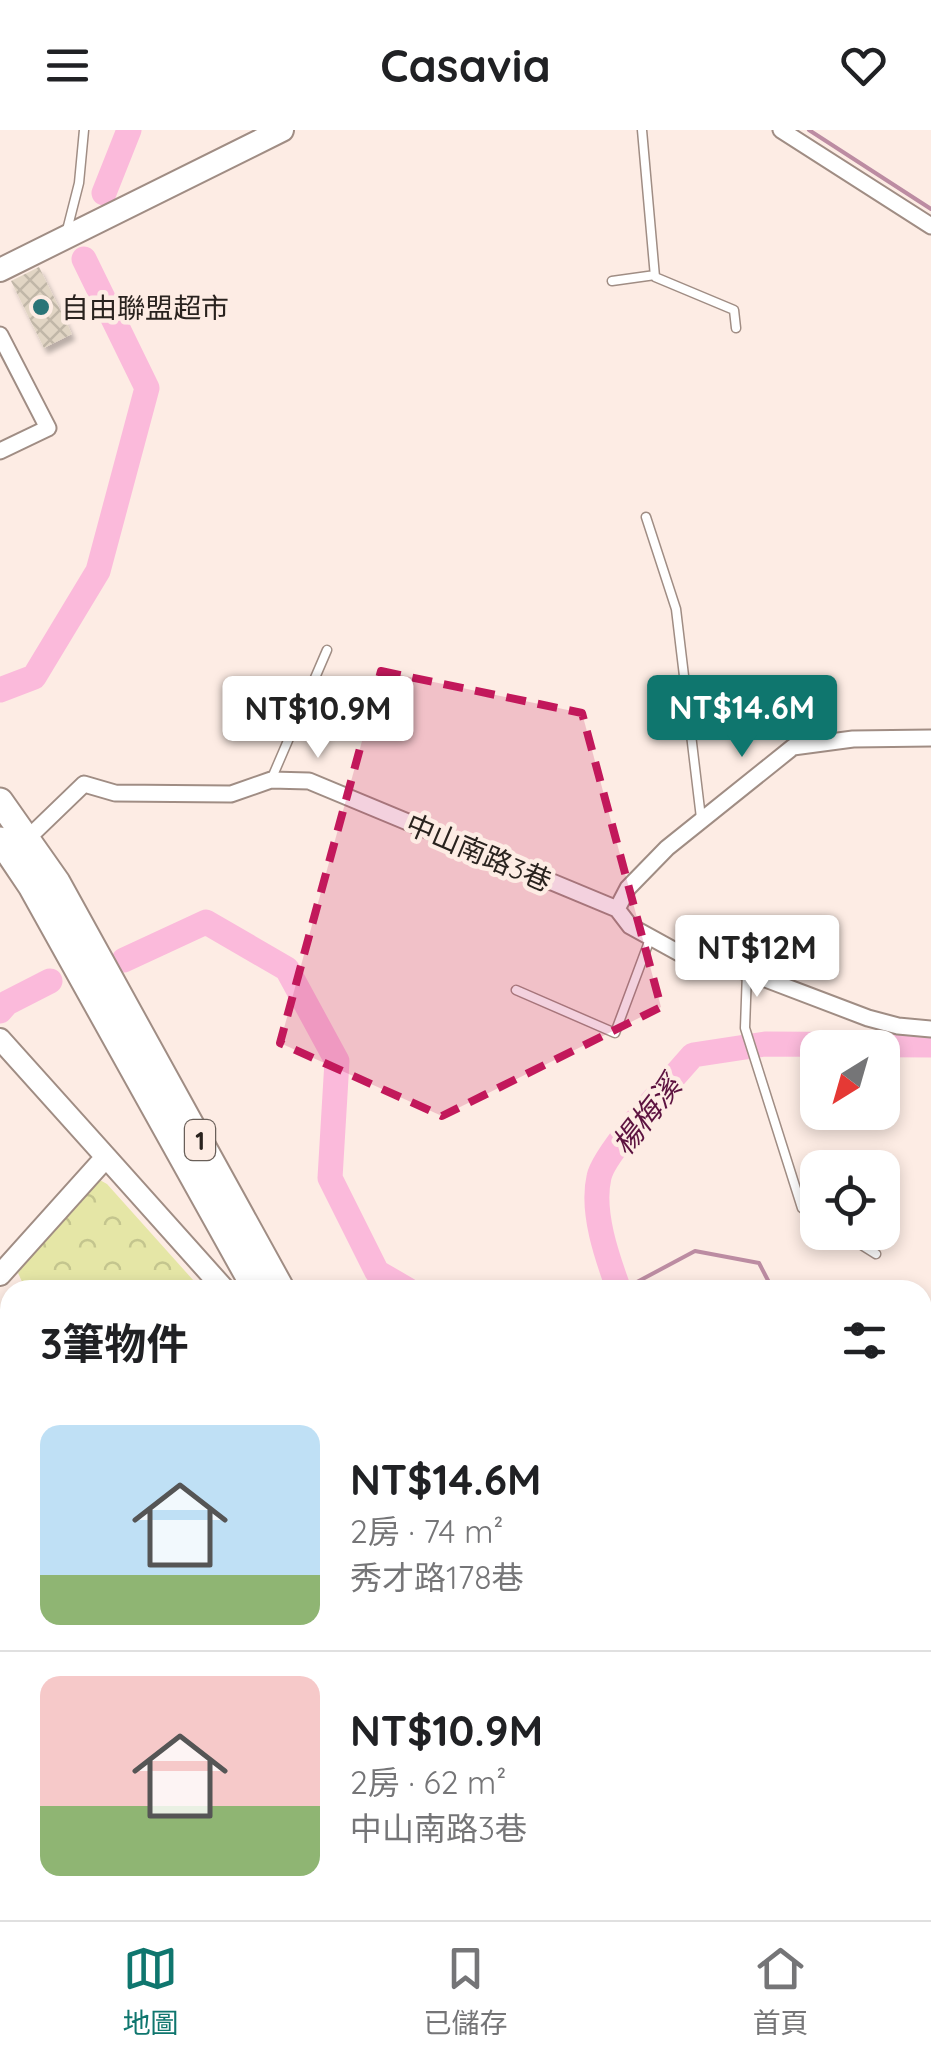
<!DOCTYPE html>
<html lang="zh-TW">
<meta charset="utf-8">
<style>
:root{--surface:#fff;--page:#f6f6f6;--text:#202124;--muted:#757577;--line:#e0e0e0;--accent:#0f766e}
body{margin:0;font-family:Quicksand,"Noto Sans TC",sans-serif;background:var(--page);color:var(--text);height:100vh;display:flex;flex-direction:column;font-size:38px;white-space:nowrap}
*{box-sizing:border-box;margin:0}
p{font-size:32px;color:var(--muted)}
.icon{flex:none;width:55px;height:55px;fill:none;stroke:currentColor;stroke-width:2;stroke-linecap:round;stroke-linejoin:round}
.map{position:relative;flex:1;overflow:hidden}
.sheet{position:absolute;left:0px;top:1150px;width:932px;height:640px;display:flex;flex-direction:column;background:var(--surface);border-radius:30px 30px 0 0;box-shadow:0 5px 15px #0003}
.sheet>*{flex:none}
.needle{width:65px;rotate:217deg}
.controls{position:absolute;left:800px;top:900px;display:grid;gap:20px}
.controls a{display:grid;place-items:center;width:100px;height:100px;border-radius:20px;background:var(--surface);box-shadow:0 5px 15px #0003;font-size:50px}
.price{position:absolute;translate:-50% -85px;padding:0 22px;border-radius:10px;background:#fff;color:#222;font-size:32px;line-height:65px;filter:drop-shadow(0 2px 5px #0008)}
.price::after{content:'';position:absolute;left:50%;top:60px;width:30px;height:22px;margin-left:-15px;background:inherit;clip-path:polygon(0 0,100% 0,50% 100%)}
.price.selected{background:var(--accent);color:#fff}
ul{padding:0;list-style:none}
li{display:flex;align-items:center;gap:30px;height:250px;padding:0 40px}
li+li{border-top:2px solid var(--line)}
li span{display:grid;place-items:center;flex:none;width:280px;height:200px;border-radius:20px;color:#555}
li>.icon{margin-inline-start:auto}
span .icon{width:120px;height:120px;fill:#fffc;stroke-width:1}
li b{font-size:42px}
h2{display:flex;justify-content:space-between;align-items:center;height:120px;padding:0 40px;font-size:42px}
header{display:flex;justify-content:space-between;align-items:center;height:130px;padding:0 40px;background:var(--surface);font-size:45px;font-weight:800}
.menu{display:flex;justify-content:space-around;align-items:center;height:140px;border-top:2px solid var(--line);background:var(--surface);font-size:28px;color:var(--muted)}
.menu a{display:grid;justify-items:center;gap:5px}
.menu .selected{color:var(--accent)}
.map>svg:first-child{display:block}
.forest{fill:url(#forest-crowns)}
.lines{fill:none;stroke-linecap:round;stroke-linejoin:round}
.stream{stroke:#bc8ca2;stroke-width:4}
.river{stroke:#fbbadb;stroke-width:25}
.building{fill:url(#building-cross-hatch);filter:url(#shadow)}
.service-casing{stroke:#a08d84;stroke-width:11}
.minor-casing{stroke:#a08d84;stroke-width:19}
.tertiary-casing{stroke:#a08d84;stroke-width:24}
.secondary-casing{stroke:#a08d84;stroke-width:26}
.primary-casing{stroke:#a08d84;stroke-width:29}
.service{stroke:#fff;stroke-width:8}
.minor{stroke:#fff;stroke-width:15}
.tertiary{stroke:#fff;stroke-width:20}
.secondary{stroke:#fff;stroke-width:22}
.primary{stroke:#fff;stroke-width:25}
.marked{fill:#c2185b;fill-opacity:0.2;stroke:#c2185b;stroke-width:8;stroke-dasharray:20 12;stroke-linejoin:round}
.poi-dot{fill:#2a7477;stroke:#fdece4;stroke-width:4}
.labels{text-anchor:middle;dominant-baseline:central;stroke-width:9;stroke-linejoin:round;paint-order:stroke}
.shield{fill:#fdece4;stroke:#695f59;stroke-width:2.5}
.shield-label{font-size:25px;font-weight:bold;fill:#29221e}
.poi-label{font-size:28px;fill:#29221e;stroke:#fdece4;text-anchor:start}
.street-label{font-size:28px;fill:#29221e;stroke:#fdece4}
.water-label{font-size:30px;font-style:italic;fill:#5d1340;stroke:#fdece4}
</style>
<header><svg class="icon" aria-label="menu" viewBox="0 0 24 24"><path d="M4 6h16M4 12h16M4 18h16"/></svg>Casavia<svg class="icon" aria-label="heart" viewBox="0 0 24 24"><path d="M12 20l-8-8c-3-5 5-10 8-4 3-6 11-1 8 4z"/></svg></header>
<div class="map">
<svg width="931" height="1790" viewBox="0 0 931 1790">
<defs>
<pattern id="forest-crowns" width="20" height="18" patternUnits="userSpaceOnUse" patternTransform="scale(2.5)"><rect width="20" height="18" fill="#e5e6a6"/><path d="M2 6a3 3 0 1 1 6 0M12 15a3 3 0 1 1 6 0" fill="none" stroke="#c4c58e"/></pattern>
<pattern id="building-cross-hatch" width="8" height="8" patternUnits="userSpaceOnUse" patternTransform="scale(2.5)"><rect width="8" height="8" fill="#e1d5c4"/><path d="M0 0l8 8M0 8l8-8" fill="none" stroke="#c1b7a8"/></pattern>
<filter id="shadow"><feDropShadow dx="3.5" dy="6" stdDeviation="2.5" flood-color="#0004"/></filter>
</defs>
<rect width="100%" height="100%" fill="#fdece4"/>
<path class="forest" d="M 98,1049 L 107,1054 L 202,1160 L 21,1160 L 24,1156 L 18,1143 L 90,1054 Z
M 312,1780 L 463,1780 L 469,1790 L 325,1790 Z"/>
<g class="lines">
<path class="stream" d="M 809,0 L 931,79
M 622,1160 L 695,1121 L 759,1133 L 773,1160
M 922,1407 L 931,1405
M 922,1733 L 931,1727
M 383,1780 L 398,1790
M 166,1790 L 174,1780
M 832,1790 L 848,1780"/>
<path class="river" d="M 104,63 L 129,0
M 0,560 L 34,547 L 98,441 L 147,258 L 84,129
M 124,830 L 206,792 L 287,839 L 337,931 L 330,1048 L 377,1142 L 408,1160
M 0,881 L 7,873 L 50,851
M 619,1160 C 607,1127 591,1082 599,1047 C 604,1022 674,947 693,925 L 765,914 L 931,915"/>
</g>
<path class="building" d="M 39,137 L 72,204 L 44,218 L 11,151 Z"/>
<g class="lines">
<g class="service-casing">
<path id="service" d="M 642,0 L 655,147 L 734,180 L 736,198
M 66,104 L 79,53 L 84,0
M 612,151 L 655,145
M 646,387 L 676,479 L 701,688
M 271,650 L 327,520
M 747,842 L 745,898 L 802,1078 L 818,1088
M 516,860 L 615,903 L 650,809
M 841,1102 L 876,1124
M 658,1780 L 678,1790"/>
</g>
<g class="minor-casing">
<path id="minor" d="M 781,0 L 931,96
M 0,205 L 48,298 L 0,321
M 28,708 L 84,654 L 115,663 L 231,664 L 271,650 L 309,651 L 617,779 L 630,796 L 690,829 L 747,842 L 868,888 L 898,896 L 931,899
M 617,779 L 628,758 L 667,718 L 793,617 L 853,609 L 931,608
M 922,1723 L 931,1718
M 403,1780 L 418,1790
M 156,1790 L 164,1780
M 816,1790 L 832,1780
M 921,1790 L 931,1737"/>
</g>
<g class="tertiary-casing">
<path id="tertiary" d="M 0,909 L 106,1027 L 0,1145
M 106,1027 L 225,1160"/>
</g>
<g class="secondary-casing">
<path id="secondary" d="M 0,140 L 282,0"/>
</g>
<g class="primary-casing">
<path id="primary" d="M 0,671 L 57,752 L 282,1160
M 0,710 L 31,756 L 256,1160
M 922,1550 L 931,1552
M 922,1582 L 931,1584"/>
</g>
<use href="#service" class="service"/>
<use href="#minor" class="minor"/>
<use href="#tertiary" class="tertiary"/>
<use href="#secondary" class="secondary"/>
<use href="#primary" class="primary"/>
</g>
<path class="marked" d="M 381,541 L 582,583 L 661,877 L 442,986 L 280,913 Z"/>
<circle class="poi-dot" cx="41" cy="177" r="10"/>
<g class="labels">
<rect class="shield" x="185" y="990" width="30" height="40" rx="8"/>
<g class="shield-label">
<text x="200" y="1010">1</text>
</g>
<g class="poi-label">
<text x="61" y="177">自由聯盟超市</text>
</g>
<g class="street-label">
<text transform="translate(479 722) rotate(23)">中山南路3巷</text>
</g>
<g class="water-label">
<text transform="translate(646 985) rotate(-52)">楊梅溪</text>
</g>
</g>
</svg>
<div class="controls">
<a><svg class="needle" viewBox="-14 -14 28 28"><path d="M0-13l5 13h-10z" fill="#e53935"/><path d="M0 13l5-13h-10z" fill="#757577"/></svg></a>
<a><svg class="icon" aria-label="locate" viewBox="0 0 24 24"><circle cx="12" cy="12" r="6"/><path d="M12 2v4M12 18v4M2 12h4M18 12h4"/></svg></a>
</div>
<b class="price selected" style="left:742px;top:630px">NT$14.6M</b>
<b class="price" style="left:318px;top:631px">NT$10.9M</b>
<b class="price" style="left:757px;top:870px">NT$12M</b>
<section class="sheet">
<h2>3筆物件<svg class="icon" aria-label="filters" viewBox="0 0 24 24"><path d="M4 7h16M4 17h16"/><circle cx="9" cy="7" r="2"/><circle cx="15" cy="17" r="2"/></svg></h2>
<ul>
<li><span style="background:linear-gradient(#bfe0f5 75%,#8fb573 0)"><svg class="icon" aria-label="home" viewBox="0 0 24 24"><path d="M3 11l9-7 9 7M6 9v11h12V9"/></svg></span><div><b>NT$14.6M</b><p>2房 · 74 m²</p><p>秀才路178巷</p></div></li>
<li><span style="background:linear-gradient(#f6c9c9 65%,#8fb573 0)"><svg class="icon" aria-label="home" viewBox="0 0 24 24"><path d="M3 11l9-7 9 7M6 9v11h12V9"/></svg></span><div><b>NT$10.9M</b><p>2房 · 62 m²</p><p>中山南路3巷</p></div></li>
</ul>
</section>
</div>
<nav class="menu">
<a class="selected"><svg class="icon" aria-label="map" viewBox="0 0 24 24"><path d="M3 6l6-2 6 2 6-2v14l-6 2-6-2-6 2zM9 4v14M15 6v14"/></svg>地圖</a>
<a><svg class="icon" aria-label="saved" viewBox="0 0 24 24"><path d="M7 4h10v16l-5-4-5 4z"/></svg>已儲存</a>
<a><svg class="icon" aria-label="home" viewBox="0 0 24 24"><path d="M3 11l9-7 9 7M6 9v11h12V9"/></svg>首頁</a>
</nav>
